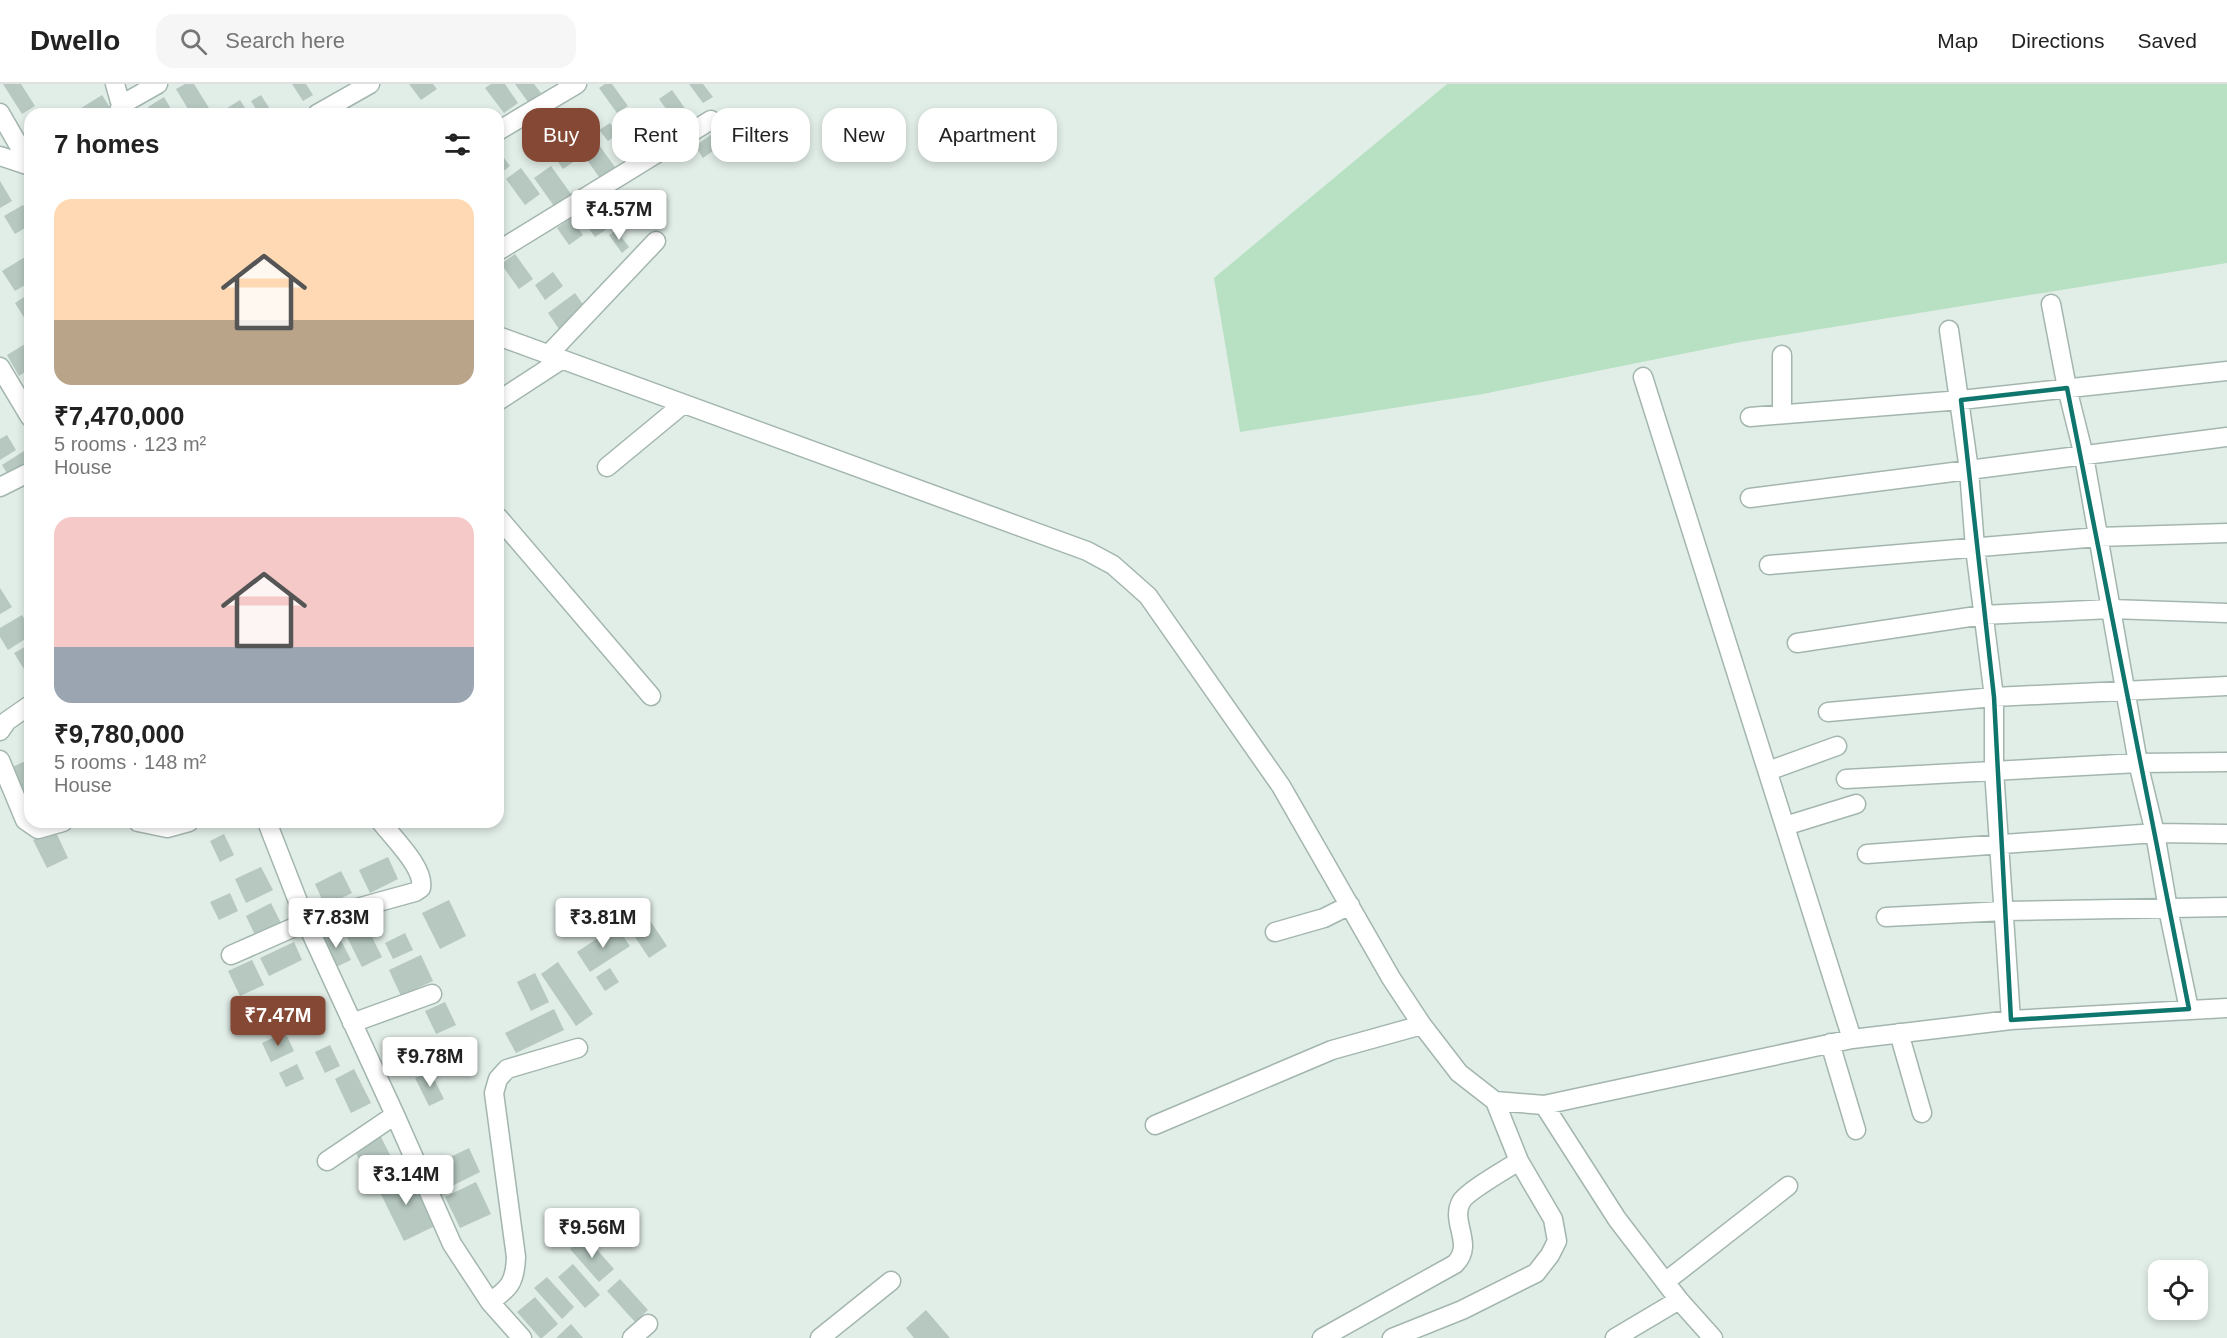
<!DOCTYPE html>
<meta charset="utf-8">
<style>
:root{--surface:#fff;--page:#f6f6f6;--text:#222;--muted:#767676;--line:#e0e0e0;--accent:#854835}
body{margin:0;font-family:Helvetica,sans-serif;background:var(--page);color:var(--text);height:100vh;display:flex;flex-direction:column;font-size:22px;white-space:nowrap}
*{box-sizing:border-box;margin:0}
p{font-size:20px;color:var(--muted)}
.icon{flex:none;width:33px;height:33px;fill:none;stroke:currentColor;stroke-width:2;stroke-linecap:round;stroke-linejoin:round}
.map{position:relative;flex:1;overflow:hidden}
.drawer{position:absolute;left:24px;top:24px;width:480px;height:720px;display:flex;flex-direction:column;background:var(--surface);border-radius:18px;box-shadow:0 3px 9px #0003}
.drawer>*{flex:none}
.hud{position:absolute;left:522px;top:24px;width:570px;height:54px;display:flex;gap:12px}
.buttons{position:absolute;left:2148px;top:1176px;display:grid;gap:12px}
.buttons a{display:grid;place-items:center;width:60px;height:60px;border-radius:12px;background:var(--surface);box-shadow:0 3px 9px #0003;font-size:30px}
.price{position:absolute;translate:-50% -51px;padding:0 14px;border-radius:6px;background:#fff;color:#222;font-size:20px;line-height:39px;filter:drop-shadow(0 2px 3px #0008)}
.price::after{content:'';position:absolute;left:50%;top:36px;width:18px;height:14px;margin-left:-9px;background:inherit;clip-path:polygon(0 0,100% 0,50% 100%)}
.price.active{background:var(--accent);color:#fff}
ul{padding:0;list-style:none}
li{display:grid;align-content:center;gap:12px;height:318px;padding:0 30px}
li span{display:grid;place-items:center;height:186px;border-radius:18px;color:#555}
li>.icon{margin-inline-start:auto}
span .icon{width:108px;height:108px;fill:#fffc;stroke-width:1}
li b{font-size:26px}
h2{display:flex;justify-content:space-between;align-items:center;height:72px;padding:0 30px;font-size:26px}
.tag{padding:0 21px;border-radius:18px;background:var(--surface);box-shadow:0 3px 9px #0003;font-size:21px;line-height:54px}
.tag.active{background:var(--accent);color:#fff}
header{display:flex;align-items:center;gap:36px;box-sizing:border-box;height:84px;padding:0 30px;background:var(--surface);border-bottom:2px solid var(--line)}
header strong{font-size:28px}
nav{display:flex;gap:33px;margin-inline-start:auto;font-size:21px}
.search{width:420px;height:54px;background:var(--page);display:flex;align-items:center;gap:15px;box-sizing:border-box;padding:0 21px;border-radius:18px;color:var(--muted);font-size:22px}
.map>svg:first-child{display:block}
.green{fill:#b7e1c2}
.building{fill:#b6c8c0}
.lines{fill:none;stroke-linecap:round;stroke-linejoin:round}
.minor-casing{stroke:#a3b6ae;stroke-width:21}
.minor{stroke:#fff;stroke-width:18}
.marked{fill:none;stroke:#0f766e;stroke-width:4.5;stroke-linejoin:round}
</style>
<header>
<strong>Dwello</strong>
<div class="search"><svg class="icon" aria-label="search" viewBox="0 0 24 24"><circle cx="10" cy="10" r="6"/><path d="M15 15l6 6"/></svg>Search here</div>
<nav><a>Map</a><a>Directions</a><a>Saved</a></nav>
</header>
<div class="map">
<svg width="2227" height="1254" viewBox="0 0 2227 1254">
<rect width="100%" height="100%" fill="#e1ede7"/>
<path class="green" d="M 1447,0 L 2227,0 L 2227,179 L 1741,258 L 1483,310 L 1240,348 L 1214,194 Z"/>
<path class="building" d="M 3,0 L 21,0 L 35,22 L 22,30 Z
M 185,0 L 194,0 L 209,24 L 200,30 L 191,30 L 176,5 Z
M 292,0 L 306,0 L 313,11 L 303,17 Z
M 409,0 L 433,0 L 437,5 L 421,16 Z
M 491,0 L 505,0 L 518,19 L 504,29 L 485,4 Z
M 515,0 L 534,0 L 541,9 L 528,18 Z
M 605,0 L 612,0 L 628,22 L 617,29 L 599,4 Z
M 689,0 L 703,0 L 713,13 L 703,19 Z
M 672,6 L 689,30 L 676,39 L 659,15 Z
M 102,11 L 111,25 L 103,30 L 80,30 L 78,26 Z
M 261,11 L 273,30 L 259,30 L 251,17 Z
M 164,13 L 174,30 L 152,30 L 148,23 Z
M 240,16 L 249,30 L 226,30 L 224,26 Z
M 639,30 L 653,50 L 638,61 L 623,41 Z
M 548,31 L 579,74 L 563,85 L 533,42 Z
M 610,39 L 618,50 L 608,57 L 599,46 Z
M 712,50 L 720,62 L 703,74 L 695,62 Z
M 594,54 L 617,86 L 602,97 L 579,65 Z
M 498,66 L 510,82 L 498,91 Z
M 551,82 L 571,110 L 554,122 L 534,94 Z
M 521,84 L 540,110 L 525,121 L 506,95 Z
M 0,97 L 12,117 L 0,124 Z
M 23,121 L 30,132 L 30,141 L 15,150 L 4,132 Z
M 594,121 L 610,143 L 595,153 L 579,131 Z
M 571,134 L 583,151 L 569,161 L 557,144 Z
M 616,146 L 629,163 L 622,169 L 609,151 Z
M 30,170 L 30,198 L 15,207 L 2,187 Z
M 515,170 L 533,195 L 519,205 L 501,180 Z
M 553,188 L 563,202 L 545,216 L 535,201 Z
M 30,209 L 30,243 L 15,219 Z
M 575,209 L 587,226 L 559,245 L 548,229 Z
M 30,257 L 30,285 L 19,292 L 7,271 Z
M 7,351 L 16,366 L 0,376 L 0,355 Z
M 27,365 L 30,370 L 30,381 L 10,394 L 2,381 Z
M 0,504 L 12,523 L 0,530 Z
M 22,531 L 30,544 L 30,552 L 8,566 L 0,553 L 0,544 Z
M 30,560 L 30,589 L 27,590 L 14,569 Z
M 30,675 L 30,725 L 10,684 Z
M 55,746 L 68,774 L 47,784 L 33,756 Z
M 224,750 L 234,771 L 220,778 L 210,757 Z
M 388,773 L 398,795 L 370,809 L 359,786 Z
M 261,783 L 273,806 L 246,819 L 235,795 Z
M 341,787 L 352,809 L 325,822 L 315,800 Z
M 230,809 L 238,827 L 219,836 L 210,818 Z
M 449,816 L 466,852 L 440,865 L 422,829 Z
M 271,819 L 283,843 L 257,855 L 246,832 Z
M 647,832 L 667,862 L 649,874 L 629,844 Z
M 616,842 L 630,862 L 590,888 L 577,868 Z
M 367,843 L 382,873 L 362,883 L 347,853 Z
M 336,847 L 351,876 L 336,883 L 322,854 Z
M 405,849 L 413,866 L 393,875 L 385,859 Z
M 294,858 L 302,876 L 269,892 L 260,874 Z
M 421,871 L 433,897 L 401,912 L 389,886 Z
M 252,876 L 264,901 L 240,912 L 228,887 Z
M 558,878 L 593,930 L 576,942 L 541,890 Z
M 610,884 L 619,898 L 605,907 L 596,893 Z
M 535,889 L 549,918 L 531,927 L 517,898 Z
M 445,918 L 456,941 L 436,950 L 425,927 Z
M 554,925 L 564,946 L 516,969 L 505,949 Z
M 285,948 L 294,967 L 271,978 L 262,959 Z
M 411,957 L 419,976 L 394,988 L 385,970 Z
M 330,961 L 340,982 L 325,989 L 315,968 Z
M 297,980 L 304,995 L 286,1003 L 279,989 Z
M 354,985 L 371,1019 L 351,1029 L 335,995 Z
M 430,987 L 444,1015 L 429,1022 L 415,994 Z
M 380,1051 L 390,1071 L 363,1084 L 354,1064 Z
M 469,1064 L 480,1088 L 446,1105 L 434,1081 Z
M 408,1087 L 435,1142 L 404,1157 L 377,1102 Z
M 476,1098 L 491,1130 L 460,1144 L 445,1113 Z
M 585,1152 L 614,1185 L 599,1198 L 570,1165 Z
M 573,1180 L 600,1211 L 585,1224 L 558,1193 Z
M 547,1193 L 574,1223 L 562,1235 L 534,1204 Z
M 620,1195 L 648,1226 L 635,1238 L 607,1207 Z
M 535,1213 L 558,1240 L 542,1254 L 540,1254 L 517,1228 Z
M 926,1226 L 950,1254 L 914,1254 L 906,1244 Z
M 571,1240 L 583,1254 L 556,1254 Z"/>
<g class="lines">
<g class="minor-casing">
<path id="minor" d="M 115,0 L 121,21
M 0,29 L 30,81
M 118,30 L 121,21 L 158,0
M 317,30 L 370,0
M 498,47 L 577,0
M 0,72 L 30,82
M 498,167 L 711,36
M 2051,220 L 2067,304 L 2084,372 L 2138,679 L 2155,749 L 2168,825 L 2189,925
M 1949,246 L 1969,386 L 1975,464 L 1994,613 L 1994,686 L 2011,936
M 498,252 L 1087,467 L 1113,481 L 1148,512 L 1281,702 L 1391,894 L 1422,941 L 1459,989 L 1495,1017 L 1544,1021 L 1852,955 L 2011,936 L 2227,924
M 548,271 L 656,157
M 1782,271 L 1782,330
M 0,283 L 30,333
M 1643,293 L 1852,955
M 498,317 L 561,276
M 1750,333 L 1961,316 L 2227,287
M 607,383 L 682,321
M 0,403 L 30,388
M 1750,414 L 2227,353
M 498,433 L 651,612
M 1769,481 L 2098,453 L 2227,449
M 1797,559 L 1983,531 L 2111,525 L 2227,529
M 1828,628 L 1994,613 L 2227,602
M 0,647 L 7,637 L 30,621
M 0,676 L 25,736 L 38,745 L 63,738
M 1768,687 L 1837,662
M 1846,695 L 2138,679 L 2227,678
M 138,738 L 167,744 L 189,738
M 267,738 L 306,838 L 395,1031 L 452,1160 L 490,1218 L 522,1254
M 1785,742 L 1856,720
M 1867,770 L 2155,749 L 2227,750
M 1886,833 L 2004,827 L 2227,823
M 1275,848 L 1324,834 L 1350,821
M 231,871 L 306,838 L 415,808 L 421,804 C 425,784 393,754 381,738
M 352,939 L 432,910
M 1899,949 L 1922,1029
M 1830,959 L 1856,1046
M 1544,1021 L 1617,1135 L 1679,1216 L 1713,1254
M 1155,1041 L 1332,966 L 1422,941
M 327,1077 L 395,1031
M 1665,1198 L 1788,1102
M 490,1218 C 510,1204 515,1198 516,1173 L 494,1009 L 498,995 L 507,985 L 578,964
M 632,1254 L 648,1240
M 820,1254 L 891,1197
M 1322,1254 L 1455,1180 C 1475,1160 1450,1139 1461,1118 C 1466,1108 1508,1084 1519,1077
M 1392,1254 L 1462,1226 L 1536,1189 L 1550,1171 L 1557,1157 L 1553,1135 L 1519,1077 L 1495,1017
M 1615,1254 L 1679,1216"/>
</g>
<use href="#minor" class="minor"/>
</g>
<path class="marked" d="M 2067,304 L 2189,925 L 2011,936 L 1994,613 L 1961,316 Z"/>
</svg>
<div class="buttons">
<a><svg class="icon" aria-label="locate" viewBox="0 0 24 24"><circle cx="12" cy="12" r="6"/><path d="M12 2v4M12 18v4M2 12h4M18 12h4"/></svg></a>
</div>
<b class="price" style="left:619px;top:157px">₹4.57M</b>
<b class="price" style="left:336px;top:865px">₹7.83M</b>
<b class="price" style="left:603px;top:865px">₹3.81M</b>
<b class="price active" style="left:278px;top:963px">₹7.47M</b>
<b class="price" style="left:430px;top:1004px">₹9.78M</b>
<b class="price" style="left:406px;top:1122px">₹3.14M</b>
<b class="price" style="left:592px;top:1175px">₹9.56M</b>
<div class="hud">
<a class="tag active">Buy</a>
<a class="tag">Rent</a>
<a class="tag">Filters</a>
<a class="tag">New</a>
<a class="tag">Apartment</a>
</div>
<section class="drawer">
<h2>7 homes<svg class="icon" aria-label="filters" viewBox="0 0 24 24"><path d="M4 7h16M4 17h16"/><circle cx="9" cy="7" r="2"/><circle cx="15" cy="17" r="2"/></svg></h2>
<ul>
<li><span style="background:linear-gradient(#ffd9b3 65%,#b9a48a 0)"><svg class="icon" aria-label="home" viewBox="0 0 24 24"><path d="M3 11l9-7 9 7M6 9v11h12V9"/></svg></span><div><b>₹7,470,000</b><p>5 rooms · 123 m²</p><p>House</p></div></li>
<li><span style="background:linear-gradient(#f6c9c9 70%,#9aa5b1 0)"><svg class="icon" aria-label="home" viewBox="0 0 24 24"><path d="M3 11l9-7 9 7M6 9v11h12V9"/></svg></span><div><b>₹9,780,000</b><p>5 rooms · 148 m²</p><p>House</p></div></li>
</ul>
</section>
</div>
